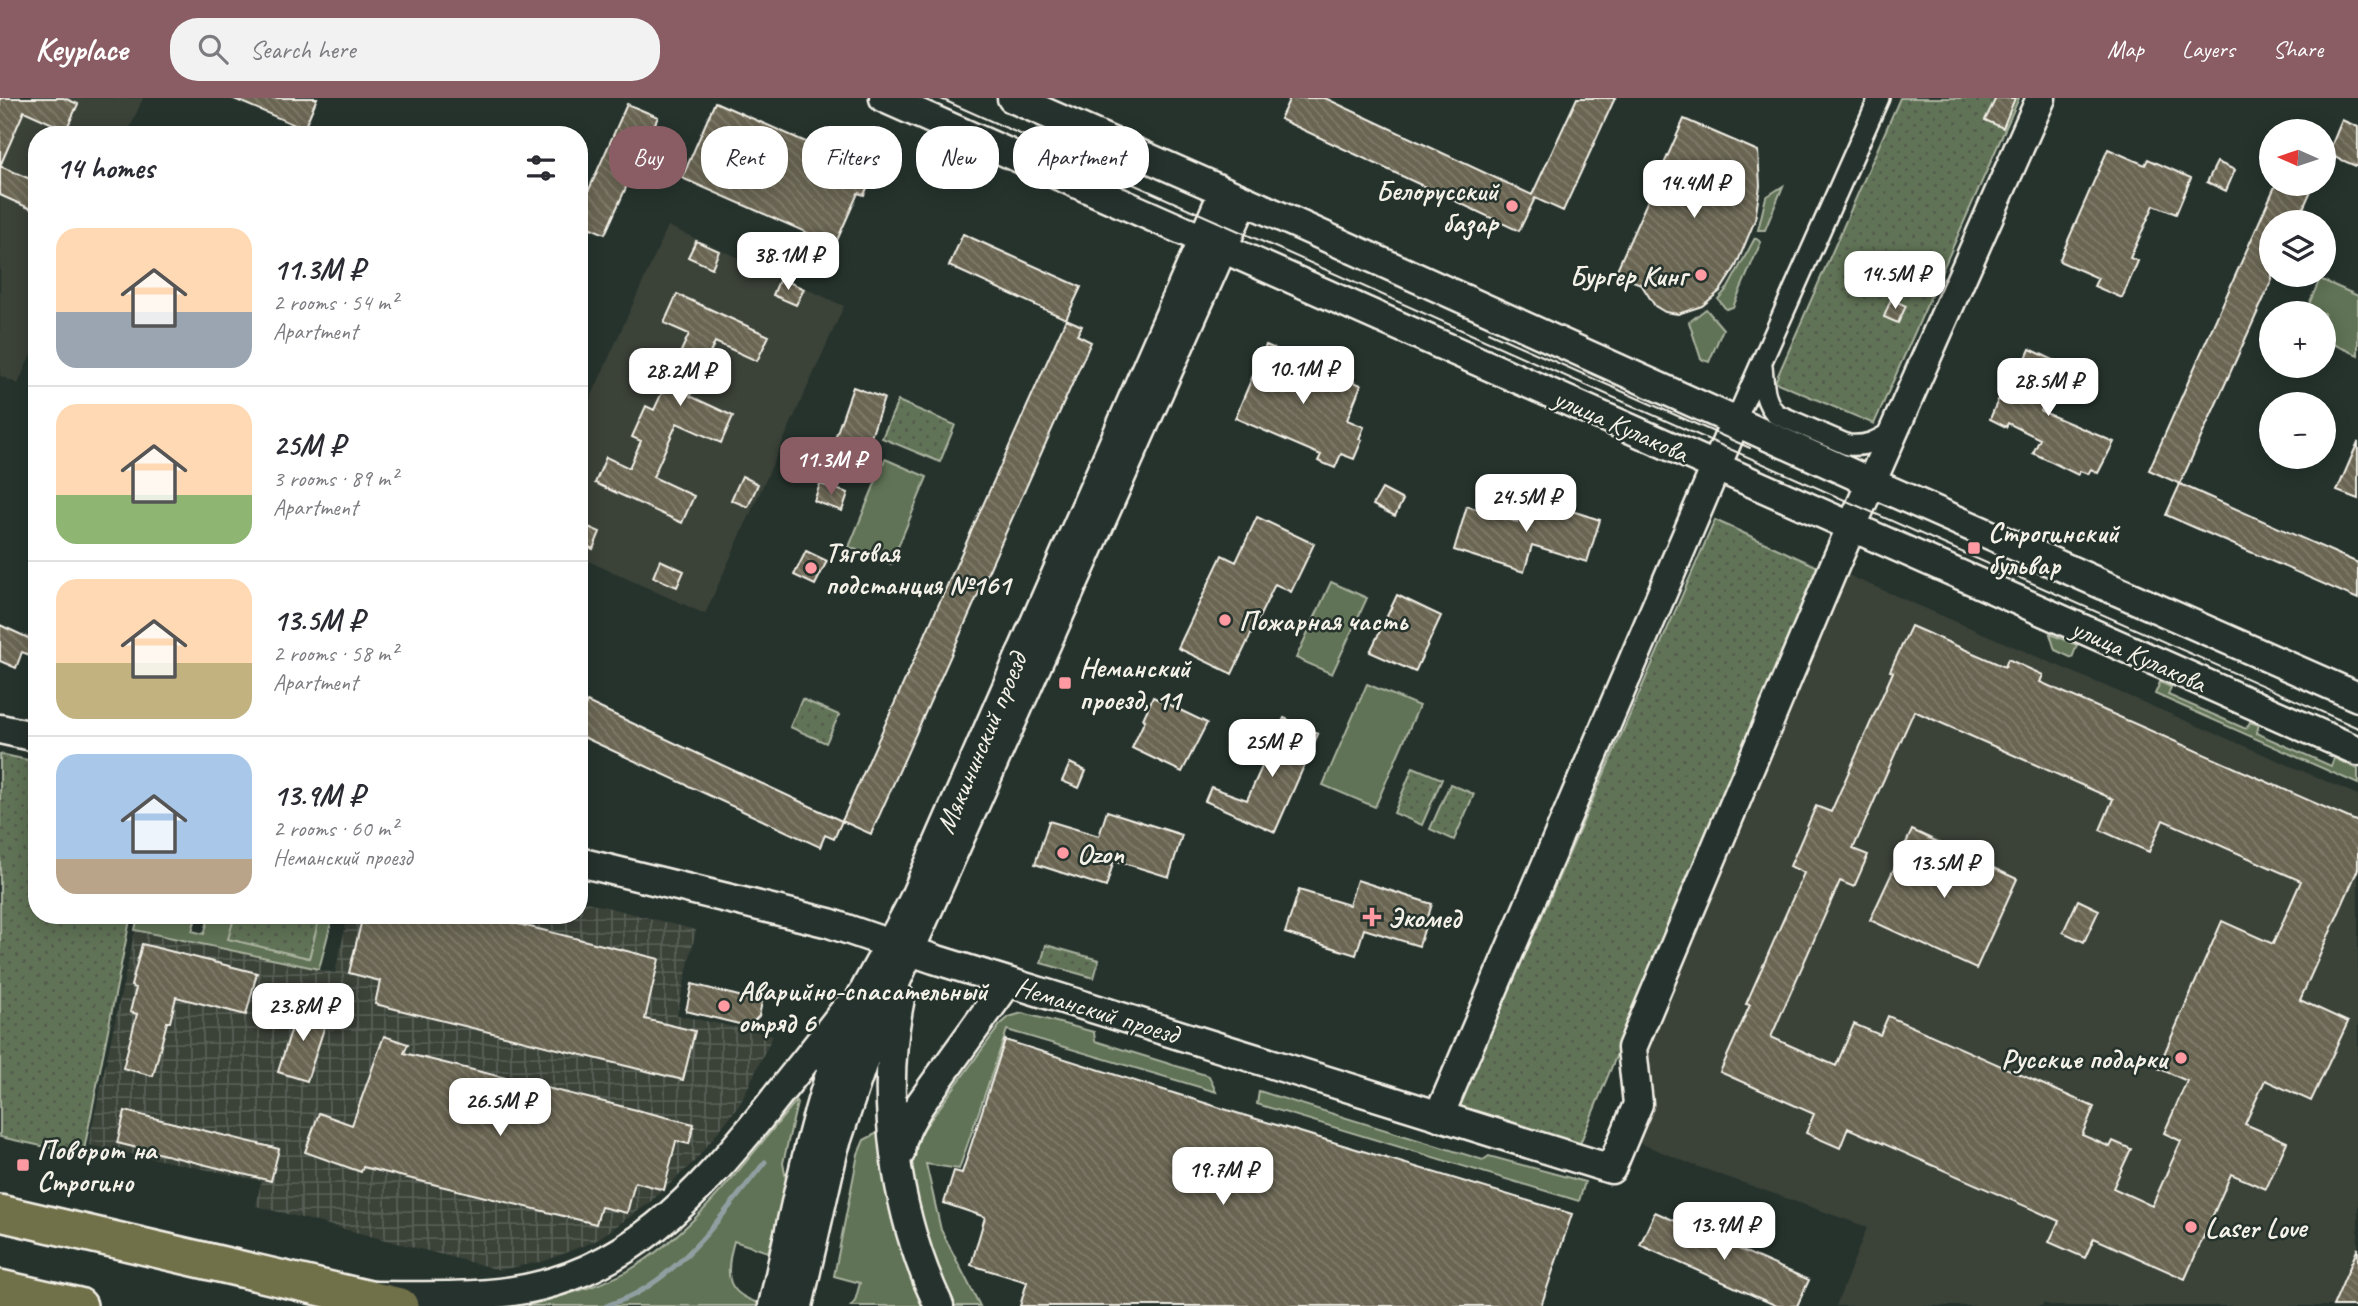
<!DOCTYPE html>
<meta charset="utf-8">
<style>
:root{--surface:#fff;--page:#f2f2f3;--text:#2b2b33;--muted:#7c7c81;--line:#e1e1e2;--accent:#8a5d65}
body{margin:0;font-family:Caveat,sans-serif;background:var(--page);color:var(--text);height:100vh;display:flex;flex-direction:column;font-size:26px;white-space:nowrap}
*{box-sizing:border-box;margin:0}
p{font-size:23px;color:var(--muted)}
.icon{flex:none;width:38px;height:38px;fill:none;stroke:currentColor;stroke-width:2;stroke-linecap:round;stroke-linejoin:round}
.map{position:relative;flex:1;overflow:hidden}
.sheet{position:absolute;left:28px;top:28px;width:560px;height:798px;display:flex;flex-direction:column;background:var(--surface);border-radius:28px;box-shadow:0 4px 18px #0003}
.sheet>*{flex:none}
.guide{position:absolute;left:609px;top:28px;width:665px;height:63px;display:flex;gap:14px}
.needle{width:46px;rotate:273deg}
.fabs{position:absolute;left:2259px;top:21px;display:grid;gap:14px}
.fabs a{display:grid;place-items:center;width:77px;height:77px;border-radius:50%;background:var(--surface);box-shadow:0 4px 18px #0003;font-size:35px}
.price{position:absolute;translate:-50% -60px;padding:0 16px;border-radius:14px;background:#fff;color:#222;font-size:23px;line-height:46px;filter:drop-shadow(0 2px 4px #0008)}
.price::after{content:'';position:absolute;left:50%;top:42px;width:21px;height:16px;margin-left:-10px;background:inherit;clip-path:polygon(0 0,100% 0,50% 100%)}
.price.current{background:var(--accent);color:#fff}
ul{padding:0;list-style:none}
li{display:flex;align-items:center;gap:21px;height:175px;padding:0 28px}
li+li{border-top:2px solid var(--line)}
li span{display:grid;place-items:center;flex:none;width:196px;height:140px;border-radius:21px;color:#555}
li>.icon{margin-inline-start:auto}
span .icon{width:84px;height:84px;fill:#fffc;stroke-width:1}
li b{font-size:30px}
h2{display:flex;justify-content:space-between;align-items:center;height:84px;padding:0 28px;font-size:30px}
.pill{padding:0 24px;border-radius:28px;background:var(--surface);box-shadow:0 4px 18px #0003;font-size:24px;line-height:63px}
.pill.current{background:var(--accent);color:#fff}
header{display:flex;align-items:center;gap:42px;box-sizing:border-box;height:98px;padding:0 35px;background:var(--accent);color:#fff}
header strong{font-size:33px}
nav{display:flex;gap:38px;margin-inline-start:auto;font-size:24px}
.search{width:490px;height:63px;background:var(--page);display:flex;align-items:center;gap:18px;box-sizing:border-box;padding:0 24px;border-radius:28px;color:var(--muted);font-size:26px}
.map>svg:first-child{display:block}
.built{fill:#3a4238}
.industrial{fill:url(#industrial-grid)}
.grass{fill:#607356;stroke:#aab29f;stroke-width:2}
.park{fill:url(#park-dots);stroke:#aab29f;stroke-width:2}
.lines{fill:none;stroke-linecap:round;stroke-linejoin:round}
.stream{stroke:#90a0a2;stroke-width:5}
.building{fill:url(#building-back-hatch);stroke:#f4f1e8;stroke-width:2;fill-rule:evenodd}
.street-casing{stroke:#f4f1e8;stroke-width:24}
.secondary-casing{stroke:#f4f1e8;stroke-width:33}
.highway-casing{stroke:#f4f1e8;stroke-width:40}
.street{stroke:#26332d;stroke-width:19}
.secondary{stroke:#26332d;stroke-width:28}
.highway{stroke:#70704a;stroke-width:35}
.tram{stroke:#f4f1e8;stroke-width:2}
.poi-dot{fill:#ff9aa2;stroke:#26332d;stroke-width:2.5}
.labels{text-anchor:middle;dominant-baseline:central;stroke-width:5;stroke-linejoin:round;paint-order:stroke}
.poi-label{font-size:28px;font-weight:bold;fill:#f4f1e8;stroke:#26332d;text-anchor:start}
.street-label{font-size:28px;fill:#f4f1e8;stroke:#26332d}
</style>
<header>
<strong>Keyplace</strong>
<div class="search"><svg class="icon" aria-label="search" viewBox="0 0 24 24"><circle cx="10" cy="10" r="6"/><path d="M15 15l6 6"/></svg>Search here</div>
<nav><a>Map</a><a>Layers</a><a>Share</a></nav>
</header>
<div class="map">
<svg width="2358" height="1208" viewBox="0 0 2358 1208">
<defs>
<pattern id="industrial-grid" width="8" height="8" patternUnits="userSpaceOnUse" patternTransform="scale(1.75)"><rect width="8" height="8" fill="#3a4238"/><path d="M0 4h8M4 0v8" fill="none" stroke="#575e55"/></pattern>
<pattern id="park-dots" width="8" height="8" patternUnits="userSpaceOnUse" patternTransform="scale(1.75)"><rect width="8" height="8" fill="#607356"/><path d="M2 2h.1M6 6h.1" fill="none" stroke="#535b4d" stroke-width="1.8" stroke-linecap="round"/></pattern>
<pattern id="building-back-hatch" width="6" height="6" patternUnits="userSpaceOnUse" patternTransform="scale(1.75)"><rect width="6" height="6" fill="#6a6552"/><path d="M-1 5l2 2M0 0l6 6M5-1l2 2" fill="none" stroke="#807c6b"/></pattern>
</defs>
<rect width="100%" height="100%" fill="#26332d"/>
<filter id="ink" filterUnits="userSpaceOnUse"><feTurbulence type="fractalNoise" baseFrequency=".0143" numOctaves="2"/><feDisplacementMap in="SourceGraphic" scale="14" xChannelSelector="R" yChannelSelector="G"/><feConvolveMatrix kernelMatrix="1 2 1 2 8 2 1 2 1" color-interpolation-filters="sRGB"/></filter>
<g filter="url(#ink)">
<path class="built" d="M 0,0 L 143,0 L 127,37 L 37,37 L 37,243 L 18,286 L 0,278 Z
M 668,128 L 844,208 L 705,516 L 579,459 L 579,326 Z
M 1843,475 L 2358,697 L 2358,1208 L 2054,1208 L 2043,1205 L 2042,1208 L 1836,1208 L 1867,1129 L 1693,1067 L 1630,1041 L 1638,950 Z"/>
<path class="industrial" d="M 579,802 L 696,832 L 677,917 L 773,937 L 740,1006 L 695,1063 L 648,1106 L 595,1143 L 545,1163 L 500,1172 L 256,1108 L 261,1083 L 88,1047 L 135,832 L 335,875 L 348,817 L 579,817 Z"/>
<path class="grass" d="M 1783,88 L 1765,132 L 1758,132 L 1766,99 Z
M 1755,140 L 1761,144 L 1733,209 L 1726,211 L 1718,201 L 1728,190 Z
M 2320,181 L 2358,198 L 2358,257 L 2324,242 L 2324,215 L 2305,215 Z
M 1706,211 L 1723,231 L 1709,264 L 1701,261 L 1689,224 Z
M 885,361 L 927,379 L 891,466 L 849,449 Z
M 1331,484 L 1367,500 L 1332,576 L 1296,560 Z
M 2050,536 L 2077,547 L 2072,560 L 2055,552 Z
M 2160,584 L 2171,589 L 2168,597 L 2246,631 L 2250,624 L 2259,627 L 2256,635 L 2331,668 L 2334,660 L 2358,671 L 2358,686 L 2155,596 Z
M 1367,586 L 1419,608 L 1375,709 L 1323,687 Z
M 138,817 L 197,817 L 192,833 L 204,836 L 209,820 L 200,817 L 235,817 L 229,841 L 309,860 L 320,817 L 333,817 L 319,871 L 135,832 Z
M 1022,915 L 1094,934 L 1095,943 L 1209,978 L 1216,994 L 1007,932 L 959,1071 L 926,1066 L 941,1132 L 980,1208 L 949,1208 L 940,1191 L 909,1075 L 912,1047 L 1000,927 L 1009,919 Z
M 1259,993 L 1483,1062 L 1489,1058 L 1585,1084 L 1579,1103 L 1257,1006 Z
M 796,1003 L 797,1005 L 783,1065 L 787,1086 L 768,1154 L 734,1143 C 723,1182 727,1198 769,1208 L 527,1208 C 556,1199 602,1188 628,1173 C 697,1132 745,1064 796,1003 Z
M 883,1032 L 926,1208 L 851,1208 L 855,1203 L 860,1185 L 834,1178 L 858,1056 L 864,1042 Z"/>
<path class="park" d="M 1900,0 L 2019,0 L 1874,326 L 1775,284 Z
M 898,303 L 955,327 L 940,364 L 882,340 Z
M 1715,422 L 1818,469 L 1579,1048 L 1458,1010 Z
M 802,601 L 839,617 L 826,645 L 790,629 Z
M 0,656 L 37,664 L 37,817 L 131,817 L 83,1057 L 0,1039 Z
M 1413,669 L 1442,681 L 1422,727 L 1394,715 Z
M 1450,686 L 1474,696 L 1454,742 L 1430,731 Z
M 235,817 L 320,817 L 309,860 L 228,841 Z
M 1046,847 L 1099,862 L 1094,880 L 1041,865 Z"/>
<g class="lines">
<path class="stream" d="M 606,1208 C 616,1204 627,1201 637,1195 C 690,1166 727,1110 765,1064"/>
</g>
<path class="building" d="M 0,0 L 64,0 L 78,6 L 66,32 L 24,13 L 0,68 Z
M 232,0 L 317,0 L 304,31 Z
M 1290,0 L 1325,0 L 1532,97 L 1577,0 L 1615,0 L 1563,113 L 1535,100 L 1519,133 L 1280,21 Z
M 1996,0 L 2015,0 L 2003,30 L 1985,22 Z
M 715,4 L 874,74 L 864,97 L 858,95 L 835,147 L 682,80 Z
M 627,6 L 658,19 L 605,136 L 579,125 L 579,114 Z
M 1684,21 L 1758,53 L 1760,88 L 1755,122 L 1736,168 L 1720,193 L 1702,208 L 1678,216 L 1665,214 L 1655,208 L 1641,186 L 1615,176 Z
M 2342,22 L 2358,29 L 2358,69 L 2328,56 Z
M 2108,51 L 2145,67 L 2148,61 L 2191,80 L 2176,116 L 2154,107 L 2130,160 L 2138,163 L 2122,200 L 2094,188 L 2098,180 L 2059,163 Z
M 2217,64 L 2235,72 L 2226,93 L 2207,84 Z
M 0,68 L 37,84 L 37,98 L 31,111 L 0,97 Z
M 2276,86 L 2314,86 L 2297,124 L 2272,124 L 2272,182 L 2180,386 L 2149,372 Z
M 963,136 L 1081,189 L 1066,221 L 949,168 Z
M 696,143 L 719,153 L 712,170 L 688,159 Z
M 780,180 L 804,191 L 796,207 L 773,197 Z
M 677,196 L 769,238 L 757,263 L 715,244 L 690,298 L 733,318 L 721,345 L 677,325 L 653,379 L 694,398 L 682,425 L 595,385 L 606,359 L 629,370 L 641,343 L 632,339 L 646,308 L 654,312 L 689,236 L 664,225 Z
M 1891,201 L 1906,208 L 1898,225 L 1884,219 Z
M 1066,221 L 1082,228 L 1077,237 L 1091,244 L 871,736 L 842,723 Z
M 1266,247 L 1361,287 L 1347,322 L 1364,329 L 1359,341 L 1362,342 L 1354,361 L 1341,356 L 1335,370 L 1318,363 L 1321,357 L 1235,320 Z
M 2030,251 L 2062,266 L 2041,313 L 2114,344 L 2098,375 L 2091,371 L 2088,376 L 2080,373 L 2078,377 L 2033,355 L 2040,341 L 2008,325 L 2006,329 L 1990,321 L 1998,302 L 2001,302 L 2013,273 L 2016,274 L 2019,266 L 2023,267 Z
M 853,289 L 884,300 L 864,360 L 832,349 Z
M 2358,344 L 2358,401 L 2337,393 Z
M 742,378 L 758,386 L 748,409 L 731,402 Z
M 820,386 L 848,395 L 842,413 L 814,403 Z
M 2180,386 L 2358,465 L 2358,501 L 2166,417 Z
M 1382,391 L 1403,402 L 1395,418 L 1373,407 Z
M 1525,398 L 1600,422 L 1587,464 L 1532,447 L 1524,474 L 1454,452 L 1467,408 L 1517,424 Z
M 1257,419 L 1314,446 L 1291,494 L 1275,486 L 1232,576 L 1178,550 L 1222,457 L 1236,464 Z
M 579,425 L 600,434 L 593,451 L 579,444 Z
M 806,453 L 827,463 L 815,487 L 794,477 Z
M 660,462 L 684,473 L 677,489 L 653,479 Z
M 1397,497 L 1441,518 L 1415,574 L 1370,554 Z
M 0,527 L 37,544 L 37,560 L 22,554 L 16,570 L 0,563 Z
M 1911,528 L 2005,569 L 2008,561 L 2043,577 L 2040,584 L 2358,724 L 2358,771 L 2300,902 L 2348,924 L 2311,1003 L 2265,982 L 2245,1026 L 2287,1044 L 2266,1091 L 2231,1076 L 2185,1181 L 2094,1140 L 2085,1160 L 2049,1144 L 2059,1123 L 1848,1030 L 1840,1050 L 1806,1035 L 1814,1016 L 1720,974 L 1750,907 L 1746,906 L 1804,775 L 1790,768 L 1816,708 L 1831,714 L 1893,574 L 1890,573 ZM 1914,613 L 2113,701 L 2100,732 L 2149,754 L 2163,722 L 2301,783 L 2273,846 L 2222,823 L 2158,970 L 2187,983 L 2164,1035 L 2181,1043 L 2152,1108 L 2113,1090 L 2131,1051 L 2113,1043 L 2110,1049 L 2082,1037 L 2094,1009 L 1888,918 L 1880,937 L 1854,926 L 1836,968 L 1771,939 L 1840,783 L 1854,789 L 1868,757 L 1853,751 Z
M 1153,599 L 1207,625 L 1182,674 L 1132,650 L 1145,622 L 1143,621 Z
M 587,604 L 842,723 L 834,741 L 825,737 L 820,749 L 579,637 L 579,620 Z
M 1284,620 L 1318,636 L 1275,734 L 1205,703 L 1211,689 L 1247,702 Z
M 1070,665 L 1086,673 L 1079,690 L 1062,683 Z
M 1107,713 L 1182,737 L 1169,779 L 1114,762 L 1106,789 L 1035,766 L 1049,723 L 1099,738 Z
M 1912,732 L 2017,781 L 1976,871 L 1870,822 Z
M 1357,782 L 1432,806 L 1419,848 L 1364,831 L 1356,857 L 1285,835 L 1299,792 L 1349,807 Z
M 2078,802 L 2099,812 L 2084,844 L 2063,834 Z
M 363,817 L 482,817 L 659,861 L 645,921 L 695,933 L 683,982 L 375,906 L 380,883 L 349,875 Z
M 142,846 L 257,875 L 246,917 L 176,899 L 170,924 L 167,924 L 153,978 L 123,970 L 137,916 L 130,914 L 136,890 L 131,888 Z
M 692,886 L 762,904 L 759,918 L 754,923 L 743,927 L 686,913 Z
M 299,907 L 328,918 L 307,983 L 278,974 Z
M 384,938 L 408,946 L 404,955 L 694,1026 L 689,1046 L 676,1043 L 664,1092 L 635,1084 L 627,1115 L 601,1109 L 596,1126 L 363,1069 L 361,1074 L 305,1054 L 319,1015 L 352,1027 Z
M 1005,942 L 1240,1016 L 1572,1116 L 1541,1208 L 1020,1208 L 1027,1184 L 971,1167 L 985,1119 L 944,1105 L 954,1073 L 962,1075 Z
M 125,1013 L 279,1051 L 271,1083 L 117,1045 Z
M 1655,1114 L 1809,1182 L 1797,1208 L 1777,1208 L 1640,1147 Z
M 2358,1150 L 2358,1208 L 2333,1208 Z"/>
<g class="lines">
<g class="street-casing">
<path id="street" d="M 1762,268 C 1764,287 1763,302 1776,316 L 1848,347 C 1866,349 1877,343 1892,334
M 1735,324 L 1879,0"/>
</g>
<g class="secondary-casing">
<path id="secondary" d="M 884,0 L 2358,653
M 1012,0 L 1244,102 L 1870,384 L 2358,599
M 0,631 L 37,639
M 579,764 L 829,825 L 934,861 L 1611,1071 L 1638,1006 L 1632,950 L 1836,464 L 2041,0
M 900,900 C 879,1000 895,1115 939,1208
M 1439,1018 L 1735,324
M 900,1055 C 901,1037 911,1020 921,1005 L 1008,884
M 375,1198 C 420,1198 467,1200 513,1193 C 626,1177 698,1097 766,1012 C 792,979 819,946 845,912
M 773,1208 C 793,1121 809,1034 839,950 C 857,898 889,852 913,803 L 1224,93
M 798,1208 L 834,1050 L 872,937 L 1244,102"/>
</g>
<g class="highway-casing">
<path id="highway" d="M 0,1115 L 400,1208
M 0,1190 L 79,1208"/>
</g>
<use href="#street" class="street"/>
<use href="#secondary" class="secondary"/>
<use href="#highway" class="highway"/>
<path class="tram" d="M 939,0 L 2358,630
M 1488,234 L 1750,350"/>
</g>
</g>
<g class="poi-dot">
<circle cx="1512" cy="108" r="7"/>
<circle cx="1701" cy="177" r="7"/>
<rect x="1967" y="443" width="14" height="14" rx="3.5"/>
<circle cx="811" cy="470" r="7"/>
<circle cx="1225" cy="522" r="7"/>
<rect x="1058" y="578" width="14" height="14" rx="3.5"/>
<circle cx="1063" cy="755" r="7"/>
<path d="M1368.5 808.5h7v7h7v7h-7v7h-7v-7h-7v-7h7z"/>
<circle cx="724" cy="908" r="7"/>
<circle cx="2181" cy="960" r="7"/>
<rect x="16" y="1060" width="14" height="14" rx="3.5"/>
<circle cx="2191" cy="1129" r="7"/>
</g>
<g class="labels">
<g class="poi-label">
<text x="1498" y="92" text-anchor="end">Белорусский<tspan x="1498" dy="32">базар</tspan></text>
<text x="1687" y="177" text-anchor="end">Бургер Кинг</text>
<text x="1988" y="434">Строгинский<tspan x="1988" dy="32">бульвар</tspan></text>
<text x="825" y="454">Тяговая<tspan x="825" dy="32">подстанция №161</tspan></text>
<text x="1239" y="522">Пожарная часть</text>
<text x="1079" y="569">Неманский<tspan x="1079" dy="32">проезд, 11</tspan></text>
<text x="1077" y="755">Ozon</text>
<text x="1388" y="819">Экомед</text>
<text x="738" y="892">Аварийно-спасательный<tspan x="738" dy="32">отряд 6</tspan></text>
<text x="2167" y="960" text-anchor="end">Русские подарки</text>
<text x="37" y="1051">Поворот на<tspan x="37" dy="32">Строгино</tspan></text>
<text x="2205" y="1129">Laser Love</text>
</g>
<g class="street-label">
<text transform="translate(1621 327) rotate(24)">улица Кулакова</text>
<text transform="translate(2139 557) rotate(24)">улица Кулакова</text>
<text transform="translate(981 645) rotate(-67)">Мякининский проезд</text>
<text transform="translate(1097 912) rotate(17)">Неманский проезд</text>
</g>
</g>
</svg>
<div class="fabs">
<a><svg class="needle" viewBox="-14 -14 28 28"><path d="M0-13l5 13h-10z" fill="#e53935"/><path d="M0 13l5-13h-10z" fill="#7c7c81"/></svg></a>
<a><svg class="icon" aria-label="layers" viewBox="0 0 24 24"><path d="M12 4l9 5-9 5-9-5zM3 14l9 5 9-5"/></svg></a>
<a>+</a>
<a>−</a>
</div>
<b class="price" style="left:1694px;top:122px">14.4M ₽</b>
<b class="price" style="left:788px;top:194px">38.1M ₽</b>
<b class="price" style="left:1895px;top:213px">14.5M ₽</b>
<b class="price" style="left:1303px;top:308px">10.1M ₽</b>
<b class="price" style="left:680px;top:310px">28.2M ₽</b>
<b class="price" style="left:2048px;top:320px">28.5M ₽</b>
<b class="price current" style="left:831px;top:399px">11.3M ₽</b>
<b class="price" style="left:1526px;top:436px">24.5M ₽</b>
<b class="price" style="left:1272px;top:681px">25M ₽</b>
<b class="price" style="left:1944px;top:802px">13.5M ₽</b>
<b class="price" style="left:303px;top:945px">23.8M ₽</b>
<b class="price" style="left:500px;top:1040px">26.5M ₽</b>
<b class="price" style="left:1223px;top:1109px">19.7M ₽</b>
<b class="price" style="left:1724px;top:1164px">13.9M ₽</b>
<div class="guide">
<a class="pill current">Buy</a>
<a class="pill">Rent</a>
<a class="pill">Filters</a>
<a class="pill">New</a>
<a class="pill">Apartment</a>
</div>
<section class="sheet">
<h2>14 homes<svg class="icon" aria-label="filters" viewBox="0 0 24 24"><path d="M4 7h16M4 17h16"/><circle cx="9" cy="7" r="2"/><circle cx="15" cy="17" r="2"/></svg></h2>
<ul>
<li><span style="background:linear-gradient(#ffd9b3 60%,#9aa5b1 0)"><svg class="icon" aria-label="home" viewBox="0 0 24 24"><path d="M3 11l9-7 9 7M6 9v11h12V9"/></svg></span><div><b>11.3M ₽</b><p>2 rooms · 54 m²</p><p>Apartment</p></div></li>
<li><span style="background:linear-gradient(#ffd9b3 65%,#8fb573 0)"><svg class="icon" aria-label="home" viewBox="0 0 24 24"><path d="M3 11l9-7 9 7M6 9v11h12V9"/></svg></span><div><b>25M ₽</b><p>3 rooms · 89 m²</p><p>Apartment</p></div></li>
<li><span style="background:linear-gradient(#ffd9b3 60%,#c2b280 0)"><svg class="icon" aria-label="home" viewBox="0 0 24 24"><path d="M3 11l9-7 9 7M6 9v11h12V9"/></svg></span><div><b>13.5M ₽</b><p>2 rooms · 58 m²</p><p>Apartment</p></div></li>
<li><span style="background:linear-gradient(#a9c7e8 75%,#b9a48a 0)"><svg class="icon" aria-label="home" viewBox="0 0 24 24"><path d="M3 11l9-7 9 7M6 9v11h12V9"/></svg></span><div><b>13.9M ₽</b><p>2 rooms · 60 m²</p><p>Неманский проезд</p></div></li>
</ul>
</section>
</div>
